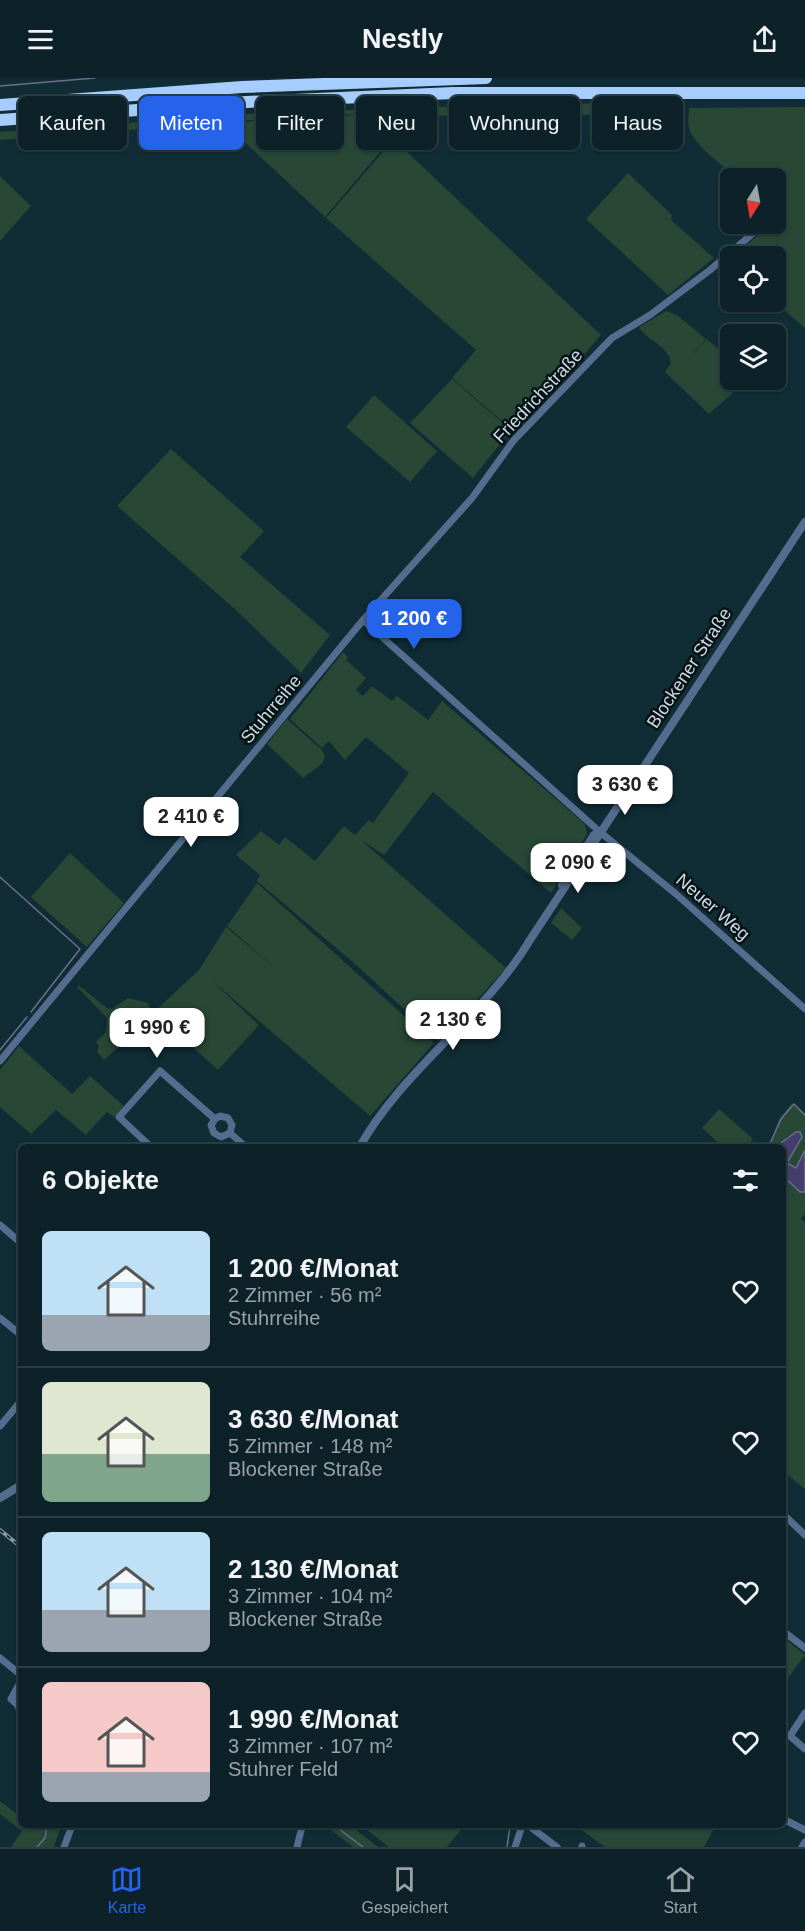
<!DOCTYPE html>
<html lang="de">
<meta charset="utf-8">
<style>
:root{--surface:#0c2128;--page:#1a2e34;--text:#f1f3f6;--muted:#9aa3a8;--line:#2c3e45;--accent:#2563eb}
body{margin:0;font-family:Helvetica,sans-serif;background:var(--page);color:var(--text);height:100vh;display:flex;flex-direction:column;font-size:22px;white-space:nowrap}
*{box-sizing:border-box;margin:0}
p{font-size:20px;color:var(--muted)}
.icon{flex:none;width:33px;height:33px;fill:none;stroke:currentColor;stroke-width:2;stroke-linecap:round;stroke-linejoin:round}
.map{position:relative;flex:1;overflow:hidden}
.sheet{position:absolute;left:18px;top:1066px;width:768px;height:684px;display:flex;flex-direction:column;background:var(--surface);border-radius:9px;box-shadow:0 2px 4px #0004,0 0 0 2px var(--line)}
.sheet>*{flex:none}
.hud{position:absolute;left:18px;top:18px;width:770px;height:54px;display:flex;gap:12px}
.needle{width:39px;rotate:191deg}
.tools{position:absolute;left:720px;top:90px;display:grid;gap:12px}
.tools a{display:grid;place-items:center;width:66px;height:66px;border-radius:9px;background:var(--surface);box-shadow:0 2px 4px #0004,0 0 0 2px var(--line);font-size:30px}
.price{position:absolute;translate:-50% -51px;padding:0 14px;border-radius:12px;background:#fff;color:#222;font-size:20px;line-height:39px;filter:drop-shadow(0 2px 3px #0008)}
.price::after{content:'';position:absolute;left:50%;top:36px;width:18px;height:14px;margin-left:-9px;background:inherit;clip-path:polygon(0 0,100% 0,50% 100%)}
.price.active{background:var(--accent);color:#fff}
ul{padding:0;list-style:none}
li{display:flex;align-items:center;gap:18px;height:150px;padding:0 24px}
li+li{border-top:2px solid var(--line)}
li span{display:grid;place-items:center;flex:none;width:168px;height:120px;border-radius:9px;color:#555}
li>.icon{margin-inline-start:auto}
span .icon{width:72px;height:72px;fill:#fffc;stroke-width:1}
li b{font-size:26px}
h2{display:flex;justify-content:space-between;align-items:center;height:72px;padding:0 24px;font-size:26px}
.pill{padding:0 21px;border-radius:9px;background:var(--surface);box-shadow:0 2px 4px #0004,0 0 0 2px var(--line);font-size:21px;line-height:54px}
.pill.active{background:var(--accent);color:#fff}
header{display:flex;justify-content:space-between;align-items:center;height:78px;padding:0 24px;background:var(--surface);font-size:27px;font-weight:700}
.menu{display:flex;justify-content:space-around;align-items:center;height:84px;border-top:2px solid var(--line);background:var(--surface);font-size:16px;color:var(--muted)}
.menu a{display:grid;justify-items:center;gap:3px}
.menu .active{color:var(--accent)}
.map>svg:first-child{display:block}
.green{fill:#284735}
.water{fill:#433e6b;stroke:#6c6d8f;stroke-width:1.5}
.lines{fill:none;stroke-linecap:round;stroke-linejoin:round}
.stream{stroke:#6c6d8f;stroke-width:1.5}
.minor{stroke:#546d8e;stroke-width:7}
.tertiary{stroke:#546d8e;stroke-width:8}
.motorway{stroke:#a7cdff;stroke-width:12}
.rail-casing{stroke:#83989f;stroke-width:4}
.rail{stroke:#071217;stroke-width:1.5;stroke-dasharray:4.5;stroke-linecap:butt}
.labels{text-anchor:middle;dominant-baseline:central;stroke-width:5;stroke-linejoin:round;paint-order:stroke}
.street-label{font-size:18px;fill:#ccdce2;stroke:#071217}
</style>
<header><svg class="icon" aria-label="menu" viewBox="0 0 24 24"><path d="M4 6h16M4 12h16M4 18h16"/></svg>Nestly<svg class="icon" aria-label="share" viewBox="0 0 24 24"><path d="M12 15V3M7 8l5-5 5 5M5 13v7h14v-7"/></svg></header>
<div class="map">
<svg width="805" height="1769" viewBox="0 0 805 1769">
<rect width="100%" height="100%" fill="#102c35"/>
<path class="green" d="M 556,25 L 676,27 L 679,31 L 675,38 L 471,35 L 381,44 L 406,68 L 406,73 L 601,257 L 523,347 L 515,351 L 510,350 L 452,300 L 476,272 L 326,140 L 394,61 L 368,36 L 322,37 L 304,64 L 323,38 L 367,37 L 392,60 L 325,139 L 225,46 L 264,42 L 276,52 L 264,41 L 0,62 L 0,54 L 262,35 Z
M 805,29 L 805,250 L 775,224 L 776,208 L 778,204 L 776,201 L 776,178 L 749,178 L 741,172 L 765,151 L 783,150 L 776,139 L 776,100 L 737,100 C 723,87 699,72 690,53 C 687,47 689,37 689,30 Z
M 628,95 L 672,137 L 671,142 L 714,180 L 668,217 L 586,141 Z
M 0,98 L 31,128 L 0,163 Z
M 666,233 L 677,237 L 706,261 L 689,280 L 707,261 L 730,281 L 730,302 L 747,302 L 709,336 L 665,294 L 671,285 C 667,266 648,264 639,249 Z
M 452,301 L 511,352 L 473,400 L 410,345 Z
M 374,317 L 437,373 L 410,404 L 346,349 Z
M 171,371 L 264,453 L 240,479 L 330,557 L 301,595 L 237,533 L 117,428 Z
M 343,574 L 348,579 L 346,582 L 366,600 L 356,612 L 363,618 L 372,608 L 392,623 L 397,618 L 428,642 L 442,623 L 585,746 L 587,756 L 551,815 L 433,714 L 384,777 L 361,762 L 506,890 L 439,963 L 354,885 L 257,803 L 260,797 L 236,777 L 261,753 L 279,767 L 285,759 L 315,783 L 344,748 L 355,757 L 369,742 L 373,745 L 409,695 L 366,659 L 345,682 L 329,663 L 322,670 L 290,641 Z
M 287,641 L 322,672 L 325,678 L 323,685 L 303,700 L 267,666 Z
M 70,775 L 124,825 L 87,869 L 31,819 Z
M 257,805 L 434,965 L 370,1038 L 211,902 L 259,947 L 218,992 L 154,934 L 199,892 L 226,849 L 277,892 L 227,848 Z
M 561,830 L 582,850 L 572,862 L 551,845 Z
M 78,907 L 107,930 L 112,931 L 128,920 L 148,925 L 153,935 L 152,939 L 104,982 L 97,974 L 99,968 L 96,964 L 106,954 L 107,940 L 78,910 Z
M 19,968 L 72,1016 L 90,998 L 124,1028 L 114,1039 L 107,1034 L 86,1057 L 56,1032 L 31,1056 L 0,1029 L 0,992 Z
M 792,1025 L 805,1036 L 805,1072 L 795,1090 L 787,1085 L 802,1059 L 800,1054 L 788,1058 L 775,1069 L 769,1070 L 779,1041 Z
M 719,1031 L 753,1061 L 748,1067 L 751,1069 L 723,1069 L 702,1050 Z
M 783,1098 L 800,1114 L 805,1114 L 805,1136 L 801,1141 L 805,1144 L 805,1411 L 783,1393 Z
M 783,1559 L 805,1577 L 783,1607 Z
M 0,1723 L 21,1739 L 21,1748 L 64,1748 L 60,1751 L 54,1769 L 11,1769 L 22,1753 L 0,1736 Z
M 326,1748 L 351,1748 L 378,1769 L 353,1769 Z
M 362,1748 L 464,1748 L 447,1769 L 389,1769 Z
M 576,1748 L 714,1748 L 715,1749 L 704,1769 L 605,1769 Z"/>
<path class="water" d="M 796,1054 L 800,1054 L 802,1059 L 787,1085 L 796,1090 L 805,1072 L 805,1114 L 800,1114 L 783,1098 L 783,1070 L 775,1069 Z"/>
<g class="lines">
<path class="stream" d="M 0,8 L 95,0
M 0,799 L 80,871 L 31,934
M 0,972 L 27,939
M 768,1070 L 781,1041 L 794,1026 L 805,1037
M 335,1748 L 363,1769
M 37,1769 L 45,1760 L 47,1748
M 507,1769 L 510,1748"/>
<path class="minor" d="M 363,542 L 600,754 L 676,816 L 805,931
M 0,983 L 363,542 L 472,420 L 514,362 L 612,260 L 650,237 L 710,192 L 764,146
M 215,1041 L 211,1047 L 214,1055 L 221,1059 L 230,1055
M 152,1070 L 119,1039 L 160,993 L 215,1041 L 220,1038 L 228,1040 L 232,1047 L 230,1055 L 247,1070
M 0,1147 L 21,1165
M 0,1240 L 21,1257
M 0,1348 L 21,1323
M 784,1437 L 805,1457
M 783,1553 L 805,1570
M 0,1580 L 21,1597
M 21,1603 L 11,1621 L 18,1627 L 21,1638
M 805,1635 L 790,1658 L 805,1671
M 783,1741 L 805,1752
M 529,1748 L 557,1769
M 64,1769 L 72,1748
M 297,1769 L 301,1753
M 515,1769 L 522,1748
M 582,1769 L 582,1768
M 802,1769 L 805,1764"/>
<path class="tertiary" d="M 562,807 L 594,757
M 528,865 L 805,444
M 359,1070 C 403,991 484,939 530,862
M 0,1420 L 21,1407"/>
<path class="motorway" d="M 0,27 L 242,9 L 486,0
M 0,42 L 247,24 L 453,15 L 805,15"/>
<g class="rail-casing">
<path id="rail" d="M 0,1452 L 21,1469"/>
</g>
<use href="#rail" class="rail"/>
</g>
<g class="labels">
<g class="street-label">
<text transform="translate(538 318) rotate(-47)">Friedrichstraße</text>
<text transform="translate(689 590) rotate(-57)">Blockener Straße</text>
<text transform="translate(271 631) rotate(-50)">Stuhrreihe</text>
<text transform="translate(713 829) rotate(41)">Neuer Weg</text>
</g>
</g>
</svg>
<div class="tools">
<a><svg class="needle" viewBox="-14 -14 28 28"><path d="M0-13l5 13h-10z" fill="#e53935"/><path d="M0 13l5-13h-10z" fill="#9aa3a8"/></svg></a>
<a><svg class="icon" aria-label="locate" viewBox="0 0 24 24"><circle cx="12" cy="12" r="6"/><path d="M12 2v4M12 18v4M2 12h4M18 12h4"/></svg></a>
<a><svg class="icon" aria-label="layers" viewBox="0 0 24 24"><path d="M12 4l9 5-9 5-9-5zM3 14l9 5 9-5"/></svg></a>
</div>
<b class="price active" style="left:414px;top:572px">1 200 €</b>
<b class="price" style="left:625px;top:738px">3 630 €</b>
<b class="price" style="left:191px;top:770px">2 410 €</b>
<b class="price" style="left:578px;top:816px">2 090 €</b>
<b class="price" style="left:453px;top:973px">2 130 €</b>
<b class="price" style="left:157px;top:981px">1 990 €</b>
<div class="hud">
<a class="pill">Kaufen</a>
<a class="pill active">Mieten</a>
<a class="pill">Filter</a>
<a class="pill">Neu</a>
<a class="pill">Wohnung</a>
<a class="pill">Haus</a>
</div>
<section class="sheet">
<h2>6 Objekte<svg class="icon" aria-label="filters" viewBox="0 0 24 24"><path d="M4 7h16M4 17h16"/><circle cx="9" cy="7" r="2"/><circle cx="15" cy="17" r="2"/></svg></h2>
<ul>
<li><span style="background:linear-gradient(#bfe0f5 70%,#9aa5b1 0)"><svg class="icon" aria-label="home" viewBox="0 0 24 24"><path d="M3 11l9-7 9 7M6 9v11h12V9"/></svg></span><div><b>1 200 €/Monat</b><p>2 Zimmer · 56 m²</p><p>Stuhrreihe</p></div><svg class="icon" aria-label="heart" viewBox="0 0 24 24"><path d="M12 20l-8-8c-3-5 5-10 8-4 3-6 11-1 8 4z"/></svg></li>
<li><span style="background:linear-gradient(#dfe7d0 60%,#7fa58c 0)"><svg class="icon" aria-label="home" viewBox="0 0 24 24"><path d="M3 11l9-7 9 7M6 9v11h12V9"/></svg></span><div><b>3 630 €/Monat</b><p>5 Zimmer · 148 m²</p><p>Blockener Straße</p></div><svg class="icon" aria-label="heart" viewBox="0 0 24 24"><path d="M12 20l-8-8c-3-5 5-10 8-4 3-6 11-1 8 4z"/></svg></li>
<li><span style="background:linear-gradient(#bfe0f5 65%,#9aa5b1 0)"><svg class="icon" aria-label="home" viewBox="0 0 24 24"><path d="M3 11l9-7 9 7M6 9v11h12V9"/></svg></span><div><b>2 130 €/Monat</b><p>3 Zimmer · 104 m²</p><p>Blockener Straße</p></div><svg class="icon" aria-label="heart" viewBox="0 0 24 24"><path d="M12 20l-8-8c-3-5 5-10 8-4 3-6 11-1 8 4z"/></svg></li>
<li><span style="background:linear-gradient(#f6c9c9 75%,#9aa5b1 0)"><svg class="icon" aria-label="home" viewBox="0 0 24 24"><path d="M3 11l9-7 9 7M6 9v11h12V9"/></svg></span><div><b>1 990 €/Monat</b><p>3 Zimmer · 107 m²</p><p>Stuhrer Feld</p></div><svg class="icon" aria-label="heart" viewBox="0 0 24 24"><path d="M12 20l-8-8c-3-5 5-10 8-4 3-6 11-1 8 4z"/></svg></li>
</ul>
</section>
</div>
<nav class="menu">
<a class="active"><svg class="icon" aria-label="map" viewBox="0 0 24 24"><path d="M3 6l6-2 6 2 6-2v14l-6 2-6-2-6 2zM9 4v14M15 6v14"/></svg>Karte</a>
<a><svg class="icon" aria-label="saved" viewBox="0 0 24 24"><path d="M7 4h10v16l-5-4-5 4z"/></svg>Gespeichert</a>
<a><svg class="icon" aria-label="home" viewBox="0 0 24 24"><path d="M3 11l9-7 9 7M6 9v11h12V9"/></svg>Start</a>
</nav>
